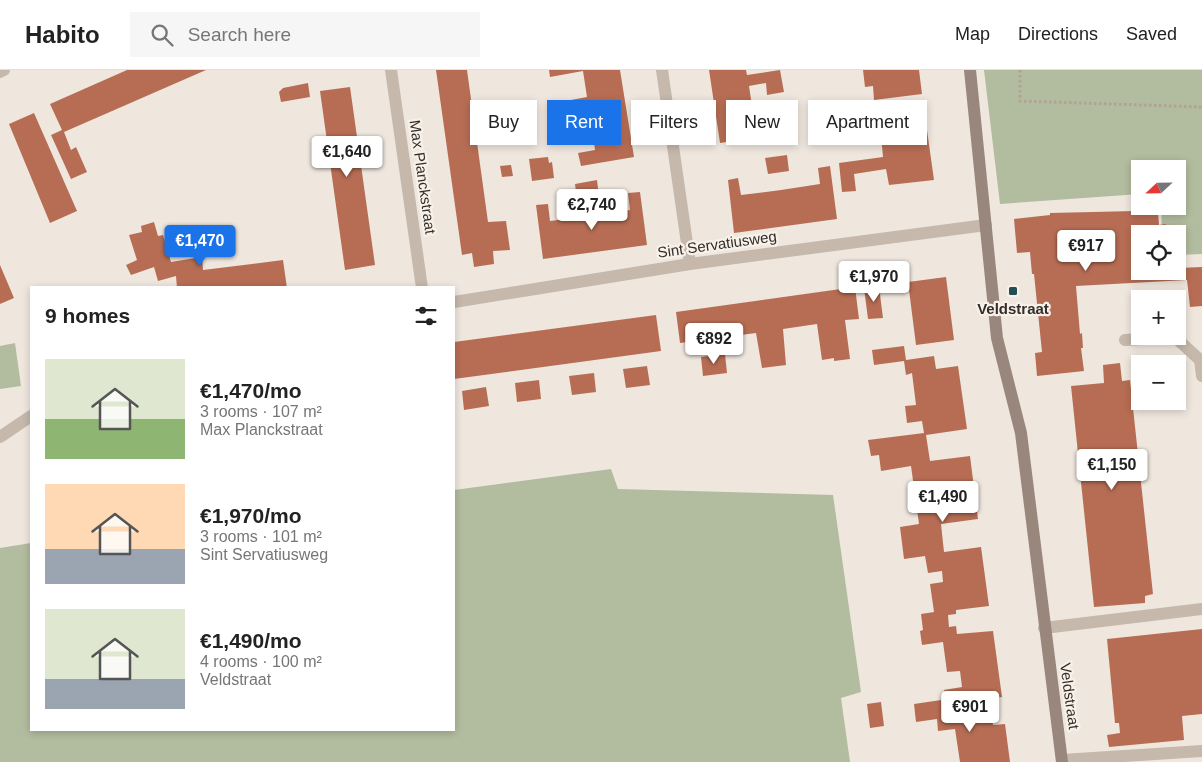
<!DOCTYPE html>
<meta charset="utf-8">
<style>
:root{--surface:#fff;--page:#f6f6f6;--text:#222;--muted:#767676;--line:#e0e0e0;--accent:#1a73e8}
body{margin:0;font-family:Arial,sans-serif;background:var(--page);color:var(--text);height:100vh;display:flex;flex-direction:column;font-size:19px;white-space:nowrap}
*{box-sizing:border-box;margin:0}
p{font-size:16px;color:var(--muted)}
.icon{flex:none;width:28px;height:28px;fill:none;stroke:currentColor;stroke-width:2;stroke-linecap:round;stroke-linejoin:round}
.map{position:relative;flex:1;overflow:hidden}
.panel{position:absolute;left:30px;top:216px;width:425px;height:445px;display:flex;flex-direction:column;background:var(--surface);border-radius:0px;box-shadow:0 2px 8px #0003}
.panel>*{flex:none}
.top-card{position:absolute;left:470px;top:30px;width:475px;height:45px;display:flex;gap:10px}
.needle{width:32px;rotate:248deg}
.tools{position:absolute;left:1131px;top:90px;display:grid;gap:10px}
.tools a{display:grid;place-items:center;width:55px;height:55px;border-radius:0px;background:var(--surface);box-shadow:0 2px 8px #0003;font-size:25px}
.price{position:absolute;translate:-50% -42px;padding:0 11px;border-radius:5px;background:#fff;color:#222;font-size:16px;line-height:32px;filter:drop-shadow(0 1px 2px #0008)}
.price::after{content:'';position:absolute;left:50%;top:30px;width:15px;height:11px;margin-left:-8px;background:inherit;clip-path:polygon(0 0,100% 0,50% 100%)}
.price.active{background:var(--accent);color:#fff}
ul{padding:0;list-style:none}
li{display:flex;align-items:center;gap:15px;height:125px;padding:0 15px}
li span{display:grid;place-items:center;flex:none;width:140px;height:100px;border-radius:0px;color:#555}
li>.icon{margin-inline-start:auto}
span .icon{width:60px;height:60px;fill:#fffc;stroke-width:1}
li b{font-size:21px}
h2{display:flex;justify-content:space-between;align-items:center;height:60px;padding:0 15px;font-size:21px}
.tag{padding:0 18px;border-radius:0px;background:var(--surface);box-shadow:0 2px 8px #0003;font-size:18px;line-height:45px}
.tag.active{background:var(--accent);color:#fff}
header{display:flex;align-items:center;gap:30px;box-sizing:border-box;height:70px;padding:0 25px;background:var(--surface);border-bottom:1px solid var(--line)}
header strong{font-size:24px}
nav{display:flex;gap:28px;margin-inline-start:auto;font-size:18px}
.search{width:350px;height:45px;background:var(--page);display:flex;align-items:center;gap:12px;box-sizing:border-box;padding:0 18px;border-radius:0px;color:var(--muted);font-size:19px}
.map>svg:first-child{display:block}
.green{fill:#b2bc9f}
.building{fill:#b76d54}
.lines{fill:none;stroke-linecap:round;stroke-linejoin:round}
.path{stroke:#b1a295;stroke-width:3;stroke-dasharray:2.5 2.5;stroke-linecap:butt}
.lane{stroke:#c6b8ab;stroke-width:12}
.street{stroke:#c6b8ab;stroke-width:12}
.secondary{stroke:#99877d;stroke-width:12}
.poi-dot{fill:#244d51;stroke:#f7f1e9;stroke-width:2}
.labels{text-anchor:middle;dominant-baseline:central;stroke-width:4.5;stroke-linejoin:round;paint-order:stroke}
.street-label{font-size:15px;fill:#342d29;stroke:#f7f1e9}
.poi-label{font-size:15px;font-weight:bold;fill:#342d29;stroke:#f7f1e9}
</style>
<header>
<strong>Habito</strong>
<div class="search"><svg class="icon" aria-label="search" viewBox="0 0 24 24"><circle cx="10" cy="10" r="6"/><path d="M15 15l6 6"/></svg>Search here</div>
<nav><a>Map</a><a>Directions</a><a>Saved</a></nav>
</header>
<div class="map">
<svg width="1202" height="692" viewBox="0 0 1202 692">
<rect width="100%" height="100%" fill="#efe7de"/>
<path class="green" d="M 984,0 L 1202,0 L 1202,184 L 1178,185 L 1178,164 L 1162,164 L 1161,136 L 1178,136 L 1178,99 L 1140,99 L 1140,124 L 1000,134 Z
M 15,273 L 21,316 L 0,319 L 0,276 Z
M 611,399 L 618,419 L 833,425 L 861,622 L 841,628 L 850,692 L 0,692 L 0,478 L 31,473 L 31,660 L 454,660 L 454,420 Z"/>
<path class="building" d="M 127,0 L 206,0 L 64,62 L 71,80 L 76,77 L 87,102 L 71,109 L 51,65 L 62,60 L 50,34 Z
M 436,0 L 467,0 L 488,152 L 506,151 L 510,180 L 493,181 L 494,194 L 474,197 L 472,183 L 462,185 Z
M 549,0 L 620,0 L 634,87 L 581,96 L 578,83 L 595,80 L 591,51 L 557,57 L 554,35 L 571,32 L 571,30 L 587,27 L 583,1 L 550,7 Z
M 709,0 L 746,0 L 747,5 L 780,0 L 784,22 L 767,25 L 766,13 L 749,16 L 755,56 L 771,53 L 773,65 L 720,73 Z
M 863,0 L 919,0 L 922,24 L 874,30 L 873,16 L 865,17 Z
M 308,13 L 310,27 L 281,32 L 279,22 L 283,18 Z
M 350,17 L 375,195 L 345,200 L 320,21 Z
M 861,30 L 863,45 L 886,41 L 888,59 L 926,53 L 934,110 L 889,115 L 886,99 L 854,104 L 856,121 L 842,122 L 839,93 L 883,87 L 881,65 L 851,68 L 849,47 L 828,50 L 831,71 L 813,74 L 808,37 Z
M 34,43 L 77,141 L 50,153 L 9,54 Z
M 787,85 L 789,101 L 768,104 L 765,88 Z
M 548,87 L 549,93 L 552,92 L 554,108 L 532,111 L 529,89 Z
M 511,95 L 513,106 L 502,107 L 500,96 Z
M 830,96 L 837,149 L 734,163 L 728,110 L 738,108 L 741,125 L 781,120 L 820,114 L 818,98 Z
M 597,110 L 599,127 L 577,131 L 575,114 Z
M 640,122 L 647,175 L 543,189 L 536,135 L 548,134 L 550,151 L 591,146 L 630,140 L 628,123 Z
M 1135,141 L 1135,143 L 1158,141 L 1159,155 L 1166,154 L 1167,164 L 1140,164 L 1140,201 L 1178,201 L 1178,198 L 1202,197 L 1202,236 L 1190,237 L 1187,210 L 1076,216 L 1080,264 L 1082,263 L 1083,278 L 1081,278 L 1084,301 L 1037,306 L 1035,283 L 1042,282 L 1034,204 L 1032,204 L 1030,182 L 1017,183 L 1014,149 L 1050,145 L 1050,143 Z
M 154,152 L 158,166 L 163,165 L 171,192 L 202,187 L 203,200 L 283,190 L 287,218 L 177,218 L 176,206 L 158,211 L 154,197 L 131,205 L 126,195 L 137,190 L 129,165 L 142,162 L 141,156 Z
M 0,195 L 14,228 L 0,234 Z
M 946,207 L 954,270 L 916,275 L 908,212 Z
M 855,217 L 859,249 L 845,250 L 850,289 L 834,291 L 834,288 L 822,290 L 817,254 L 783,259 L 786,295 L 762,298 L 756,263 L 680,273 L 676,242 Z
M 879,217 L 883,248 L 868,249 L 864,218 Z
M 656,245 L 661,281 L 454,309 L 454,272 Z
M 904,276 L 906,290 L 934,286 L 936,299 L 958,296 L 967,359 L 926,365 L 930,391 L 970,386 L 978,449 L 941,454 L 944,482 L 981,477 L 989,536 L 956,540 L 956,544 L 948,545 L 949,557 L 956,556 L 957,564 L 993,561 L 1002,627 L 946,634 L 944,620 L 962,617 L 960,601 L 947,602 L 943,572 L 922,575 L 920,561 L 923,560 L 921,544 L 934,542 L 930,514 L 943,512 L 942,501 L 928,503 L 925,486 L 904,489 L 900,457 L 919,454 L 911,396 L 881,401 L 879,385 L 871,386 L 868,370 L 924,363 L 922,351 L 907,353 L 905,336 L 916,335 L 912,303 L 906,305 L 904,291 L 874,295 L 872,280 Z
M 725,284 L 727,303 L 703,306 L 701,287 Z
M 1120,293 L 1122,311 L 1130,310 L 1153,524 L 1145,526 L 1145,533 L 1094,537 L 1071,316 L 1104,313 L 1103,295 Z
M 647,296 L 650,315 L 626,318 L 623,299 Z
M 594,303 L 596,322 L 572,325 L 569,306 Z
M 539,310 L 541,329 L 517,332 L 515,313 Z
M 486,317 L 489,336 L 464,340 L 462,321 Z
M 1202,559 L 1202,644 L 1182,646 L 1184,670 L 1109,677 L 1107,665 L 1120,663 L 1119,653 L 1115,653 L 1107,569 Z
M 941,630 L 943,648 L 991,642 L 993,655 L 1005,654 L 1010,692 L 960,692 L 955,659 L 938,661 L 937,649 L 916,652 L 914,634 Z
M 881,632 L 884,656 L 870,658 L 867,634 Z"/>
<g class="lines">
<path class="path" d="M 1020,0 L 1020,31 L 1202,37"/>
<path class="lane" d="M 1125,270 L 1175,267 L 1200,290 L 1202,306
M 1044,558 L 1202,539
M 1062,690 L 1202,681"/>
<path class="street" d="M 391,0 L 422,218
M 662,0 L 690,194
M 0,2 L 4,0
M 454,232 L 690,194 L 986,155
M 0,367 L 31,346"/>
<path class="secondary" d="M 970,0 L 997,268 L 1021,363 L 1062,692"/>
</g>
<rect class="poi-dot" x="1008" y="216" width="10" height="10" rx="2.5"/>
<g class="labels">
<g class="street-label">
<text transform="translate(423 107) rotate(82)">Max Planckstraat</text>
<text transform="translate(717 174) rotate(-8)">Sint Servatiusweg</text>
<text transform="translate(1070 626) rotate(82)">Veldstraat</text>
</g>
<g class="poi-label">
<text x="1013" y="238">Veldstraat</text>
</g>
</g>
</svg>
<div class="tools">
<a><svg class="needle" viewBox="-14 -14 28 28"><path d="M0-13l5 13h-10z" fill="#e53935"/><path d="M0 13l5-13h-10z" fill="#767676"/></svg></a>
<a><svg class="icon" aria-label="locate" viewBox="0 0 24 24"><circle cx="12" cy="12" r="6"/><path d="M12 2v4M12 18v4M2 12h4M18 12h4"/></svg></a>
<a>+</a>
<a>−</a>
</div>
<b class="price" style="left:347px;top:108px">€1,640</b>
<b class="price" style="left:592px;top:161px">€2,740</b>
<b class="price active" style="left:200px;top:197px">€1,470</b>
<b class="price" style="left:1086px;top:202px">€917</b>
<b class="price" style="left:874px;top:233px">€1,970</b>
<b class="price" style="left:714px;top:295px">€892</b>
<b class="price" style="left:1112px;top:421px">€1,150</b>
<b class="price" style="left:943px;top:453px">€1,490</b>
<b class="price" style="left:970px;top:663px">€901</b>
<div class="top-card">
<a class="tag">Buy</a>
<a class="tag active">Rent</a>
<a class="tag">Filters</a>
<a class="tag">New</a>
<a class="tag">Apartment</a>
</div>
<section class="panel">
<h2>9 homes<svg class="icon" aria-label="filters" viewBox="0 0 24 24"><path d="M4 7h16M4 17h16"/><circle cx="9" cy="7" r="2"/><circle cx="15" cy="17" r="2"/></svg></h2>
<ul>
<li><span style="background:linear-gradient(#dfe7d0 60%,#8fb573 0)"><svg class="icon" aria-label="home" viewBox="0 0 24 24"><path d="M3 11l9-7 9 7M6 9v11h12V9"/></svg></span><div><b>€1,470/mo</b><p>3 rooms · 107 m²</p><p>Max Planckstraat</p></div></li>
<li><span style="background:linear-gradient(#ffd9b3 65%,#9aa5b1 0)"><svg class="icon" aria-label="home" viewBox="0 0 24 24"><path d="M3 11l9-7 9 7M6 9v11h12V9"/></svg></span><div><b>€1,970/mo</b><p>3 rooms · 101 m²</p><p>Sint Servatiusweg</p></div></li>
<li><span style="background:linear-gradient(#dfe7d0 70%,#9aa5b1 0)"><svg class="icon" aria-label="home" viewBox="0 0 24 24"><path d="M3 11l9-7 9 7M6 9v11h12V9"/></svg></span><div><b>€1,490/mo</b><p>4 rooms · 100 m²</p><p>Veldstraat</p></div></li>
</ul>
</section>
</div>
